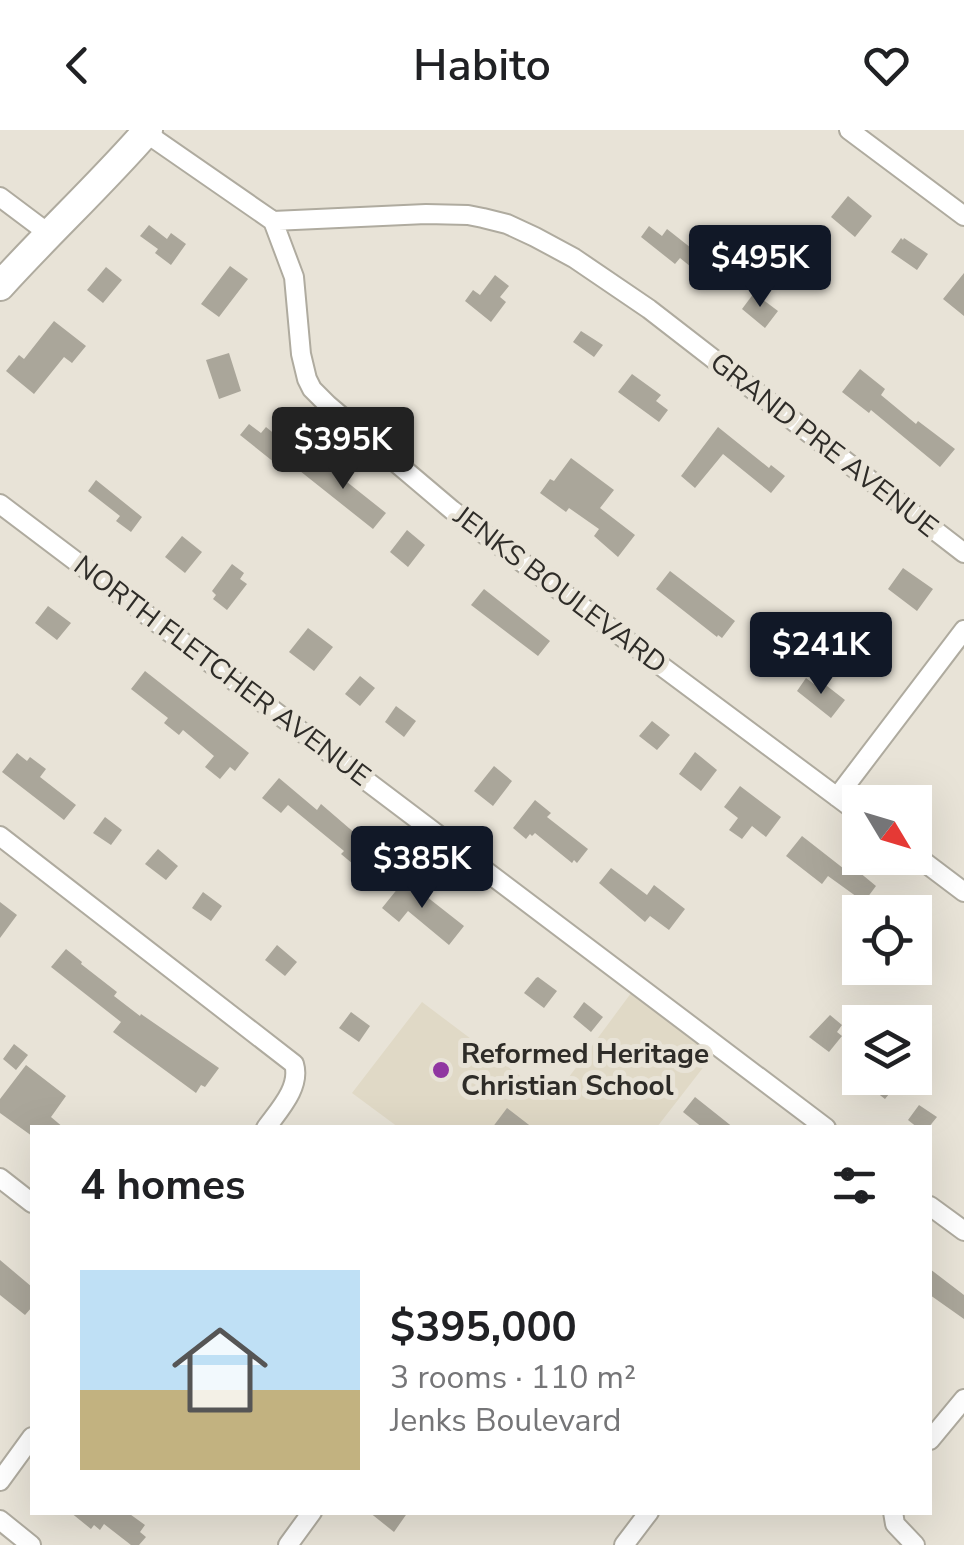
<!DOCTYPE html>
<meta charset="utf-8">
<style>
:root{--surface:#fff;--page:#f2f2f2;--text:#202124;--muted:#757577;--line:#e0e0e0;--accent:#111827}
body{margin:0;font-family:"Nunito Sans",sans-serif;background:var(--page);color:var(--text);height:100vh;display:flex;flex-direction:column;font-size:38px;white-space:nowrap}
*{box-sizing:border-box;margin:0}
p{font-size:32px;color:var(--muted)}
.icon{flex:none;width:55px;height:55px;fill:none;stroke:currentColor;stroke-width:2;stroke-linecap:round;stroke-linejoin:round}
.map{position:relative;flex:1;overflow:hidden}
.sheet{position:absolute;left:30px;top:995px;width:902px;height:390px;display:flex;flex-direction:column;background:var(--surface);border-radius:0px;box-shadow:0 10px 40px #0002}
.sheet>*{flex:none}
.needle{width:65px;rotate:128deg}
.controls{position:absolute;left:842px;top:655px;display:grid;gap:20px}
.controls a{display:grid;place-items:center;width:90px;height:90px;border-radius:0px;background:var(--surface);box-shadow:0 10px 40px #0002;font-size:50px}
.price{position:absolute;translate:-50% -85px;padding:0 22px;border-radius:10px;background:var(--accent);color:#fff;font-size:32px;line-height:65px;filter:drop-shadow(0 2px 5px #0008)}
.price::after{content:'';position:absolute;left:50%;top:60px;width:30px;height:22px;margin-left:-15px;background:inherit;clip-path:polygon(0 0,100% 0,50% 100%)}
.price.current{background:#222;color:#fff}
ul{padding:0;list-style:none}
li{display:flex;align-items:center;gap:30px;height:250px;padding:0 50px}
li+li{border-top:2px solid var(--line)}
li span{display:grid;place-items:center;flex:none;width:280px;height:200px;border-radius:0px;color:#555}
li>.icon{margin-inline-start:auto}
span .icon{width:120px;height:120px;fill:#fffc;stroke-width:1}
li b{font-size:42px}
h2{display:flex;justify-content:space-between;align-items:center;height:120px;padding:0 50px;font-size:42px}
header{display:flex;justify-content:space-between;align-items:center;height:130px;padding:0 50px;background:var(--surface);font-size:45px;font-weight:600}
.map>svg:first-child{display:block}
.built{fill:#e0d9c6}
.building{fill:#aaa69a}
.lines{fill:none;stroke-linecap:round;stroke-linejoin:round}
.street-casing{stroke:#afab9f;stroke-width:22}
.primary-casing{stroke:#afab9f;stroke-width:32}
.street{stroke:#fff;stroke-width:18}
.primary{stroke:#fff;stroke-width:28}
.poi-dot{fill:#9036a1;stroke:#e8e3d7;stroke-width:4}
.labels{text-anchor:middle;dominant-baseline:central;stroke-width:10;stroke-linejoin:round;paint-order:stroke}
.street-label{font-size:28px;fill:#2e2c28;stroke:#e8e3d7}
.poi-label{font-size:28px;font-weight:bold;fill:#2e2c28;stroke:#e8e3d7;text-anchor:start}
</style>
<header><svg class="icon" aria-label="back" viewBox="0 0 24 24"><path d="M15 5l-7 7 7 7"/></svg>Habito<svg class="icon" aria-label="heart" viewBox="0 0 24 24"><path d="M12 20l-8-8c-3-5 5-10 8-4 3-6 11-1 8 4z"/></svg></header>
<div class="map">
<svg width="964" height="1415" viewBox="0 0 964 1415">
<rect width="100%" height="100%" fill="#e8e3d7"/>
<path class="built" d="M 637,855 L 719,917 L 657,997 L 398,997 L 352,963 L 422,872 L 552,970 Z"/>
<path class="building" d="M 848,66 L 872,86 L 855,107 L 831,87 Z
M 149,95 L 167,109 L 171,103 L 186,114 L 171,135 L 155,123 L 158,119 L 140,106 Z
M 649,96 L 662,106 L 667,99 L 705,129 L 696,141 L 680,128 L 675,134 L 641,107 Z
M 901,108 L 903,110 L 904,108 L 928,124 L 917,140 L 891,122 Z
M 230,136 L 248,149 L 219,187 L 201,174 Z
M 106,137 L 122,150 L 103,173 L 87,160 Z
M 964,143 L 964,186 L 943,169 Z
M 495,145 L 509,156 L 500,167 L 506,172 L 491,192 L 465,171 L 473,160 L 480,165 Z
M 754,163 L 778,181 L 765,198 L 742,179 Z
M 54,191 L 86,216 L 72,233 L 64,227 L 34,264 L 6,241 L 19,225 L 24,229 Z
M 581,201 L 603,215 L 594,227 L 573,212 Z
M 229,223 L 241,261 L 219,269 L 206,230 Z
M 860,239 L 885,259 L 881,265 L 916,294 L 918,291 L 955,319 L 940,337 L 871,280 L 869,283 L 842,262 Z
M 632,244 L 661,265 L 656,271 L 668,280 L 659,292 L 618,262 Z
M 249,294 L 261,303 L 266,297 L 293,319 L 280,337 L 240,305 Z
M 718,297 L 769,338 L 771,335 L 785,346 L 771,363 L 723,324 L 695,358 L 681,346 Z
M 313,325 L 386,383 L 373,399 L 300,341 Z
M 571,328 L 614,360 L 600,378 L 635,405 L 618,427 L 594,406 L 599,399 L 569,378 L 566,382 L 540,363 L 550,349 L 554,351 Z
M 96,350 L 142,387 L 131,402 L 116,391 L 120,386 L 88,361 Z
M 407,400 L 425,415 L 408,437 L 390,422 Z
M 182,406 L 202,422 L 185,443 L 165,427 Z
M 232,434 L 244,443 L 240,449 L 247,454 L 227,480 L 213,469 L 216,465 L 212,461 Z
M 903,438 L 933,459 L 917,481 L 888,459 Z
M 670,441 L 735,491 L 722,508 L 718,505 L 717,507 L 656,459 Z
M 484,459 L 550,511 L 538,526 L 471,475 Z
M 48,476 L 71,493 L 57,510 L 35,493 Z
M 308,498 L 333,517 L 314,541 L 289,522 Z
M 145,541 L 249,623 L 235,641 L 230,637 L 220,649 L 205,637 L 214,626 L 183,600 L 179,605 L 164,593 L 168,588 L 131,559 Z
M 360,546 L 375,558 L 360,576 L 345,564 Z
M 806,548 L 814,554 L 818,549 L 845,570 L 831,588 L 797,561 Z
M 396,576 L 416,591 L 404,607 L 385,592 Z
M 652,591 L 670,605 L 657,620 L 639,606 Z
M 695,622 L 717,640 L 701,661 L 679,644 Z
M 17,623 L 27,631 L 30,627 L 46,639 L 40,647 L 76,675 L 64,690 L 2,642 Z
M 494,636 L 512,651 L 493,676 L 474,661 Z
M 279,648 L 317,680 L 321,674 L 357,705 L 360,702 L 375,716 L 374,718 L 388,729 L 376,743 L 364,732 L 359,739 L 341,724 L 344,721 L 288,675 L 281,683 L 262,668 Z
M 740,656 L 781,687 L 766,707 L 752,696 L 742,709 L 729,700 L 738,688 L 724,677 Z
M 535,670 L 551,683 L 547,687 L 588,719 L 577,733 L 574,730 L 572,733 L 535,703 L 532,706 L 530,704 L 526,709 L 513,698 Z
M 105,687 L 122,700 L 111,715 L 93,703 Z
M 802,706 L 848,742 L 853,737 L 876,756 L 864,772 L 828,746 L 822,754 L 786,726 Z
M 158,719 L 178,736 L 166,750 L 145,734 Z
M 611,738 L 647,765 L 654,755 L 685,779 L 669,800 L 650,786 L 645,792 L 599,753 Z
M 407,747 L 424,761 L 422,763 L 464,796 L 449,815 L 408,781 L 399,792 L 382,778 Z
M 203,762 L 222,776 L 211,791 L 192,778 Z
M 0,772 L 17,785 L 0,808 Z
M 277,815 L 297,832 L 285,846 L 265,830 Z
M 66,819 L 82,832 L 81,834 L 117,862 L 114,866 L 140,886 L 141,884 L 219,938 L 205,957 L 201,955 L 196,963 L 113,902 L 121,892 L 51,837 Z
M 538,847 L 557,861 L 544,878 L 524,863 L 536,848 Z
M 584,872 L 603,887 L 591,902 L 573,887 Z
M 351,882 L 370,896 L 359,912 L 339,898 Z
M 830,885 L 842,895 L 837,902 L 842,906 L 829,922 L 809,907 Z
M 14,914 L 28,925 L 16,940 L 3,929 Z
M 26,935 L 66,966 L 51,987 L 64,998 L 32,998 L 32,1006 L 0,983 L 0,969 Z
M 858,948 L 902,948 L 885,969 Z
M 695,967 L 734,998 L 703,998 L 683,982 Z
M 919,975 L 937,987 L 928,998 L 918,998 L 908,990 Z
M 507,978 L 533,998 L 492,998 Z
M 0,1130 L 32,1157 L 32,1177 L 25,1185 L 0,1165 Z
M 930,1139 L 964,1165 L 964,1189 L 930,1165 Z
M 70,1382 L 127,1382 L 145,1395 L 140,1402 L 146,1407 L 139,1415 L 131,1415 L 104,1394 L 100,1400 L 94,1395 L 91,1399 Z
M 369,1382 L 408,1382 L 394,1402 Z"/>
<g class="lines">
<g class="street-casing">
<path id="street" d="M 849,0 L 964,86
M 146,3 L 273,91 L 426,84 L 468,85 L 483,88 L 507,94 L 535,107 L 574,128 L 649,179 L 964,423
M 0,67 L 48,103
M 273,91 L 294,147 L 301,224 L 307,249 L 312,259 L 328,275 L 452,380 L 860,684
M 0,374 L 826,998
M 837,667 L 964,500
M 0,706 L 294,934 C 301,957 279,980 266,998
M 915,725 L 964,762
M 0,1048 L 32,1073
M 930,1076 L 964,1101
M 930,1310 L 964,1269
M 0,1351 L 32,1307
M 893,1382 L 895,1394 L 915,1415
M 0,1390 L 31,1415
M 288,1415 L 312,1382
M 624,1415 L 649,1382"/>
</g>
<g class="primary-casing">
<path id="primary" d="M 0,156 C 48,103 101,54 148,0"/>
</g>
<use href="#street" class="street"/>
<use href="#primary" class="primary"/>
</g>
<circle class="poi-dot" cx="441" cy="940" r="10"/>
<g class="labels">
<g class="street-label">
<text transform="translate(824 315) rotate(38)">GRAND PRE AVENUE</text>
<text transform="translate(560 460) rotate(37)">JENKS BOULEVARD</text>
<text transform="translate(222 541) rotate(37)">NORTH FLETCHER AVENUE</text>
</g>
<g class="poi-label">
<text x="461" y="924">Reformed Heritage<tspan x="461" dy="32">Christian School</tspan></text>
</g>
</g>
</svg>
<div class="controls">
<a><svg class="needle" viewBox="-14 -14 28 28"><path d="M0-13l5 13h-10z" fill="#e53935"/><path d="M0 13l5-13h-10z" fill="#757577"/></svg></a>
<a><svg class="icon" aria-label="locate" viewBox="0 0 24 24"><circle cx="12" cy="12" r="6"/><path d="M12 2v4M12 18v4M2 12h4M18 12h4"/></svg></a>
<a><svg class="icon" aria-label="layers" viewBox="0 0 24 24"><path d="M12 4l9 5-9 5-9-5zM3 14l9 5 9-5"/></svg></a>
</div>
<b class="price" style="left:760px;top:180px">$495K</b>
<b class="price current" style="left:343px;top:362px">$395K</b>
<b class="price" style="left:821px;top:567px">$241K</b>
<b class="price" style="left:422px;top:781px">$385K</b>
<section class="sheet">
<h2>4 homes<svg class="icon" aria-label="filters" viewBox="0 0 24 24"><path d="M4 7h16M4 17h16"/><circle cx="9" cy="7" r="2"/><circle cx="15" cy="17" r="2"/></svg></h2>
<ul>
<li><span style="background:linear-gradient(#bfe0f5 60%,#c2b280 0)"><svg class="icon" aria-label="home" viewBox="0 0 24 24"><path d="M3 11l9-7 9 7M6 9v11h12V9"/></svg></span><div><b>$395,000</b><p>3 rooms · 110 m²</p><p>Jenks Boulevard</p></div></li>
</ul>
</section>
</div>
